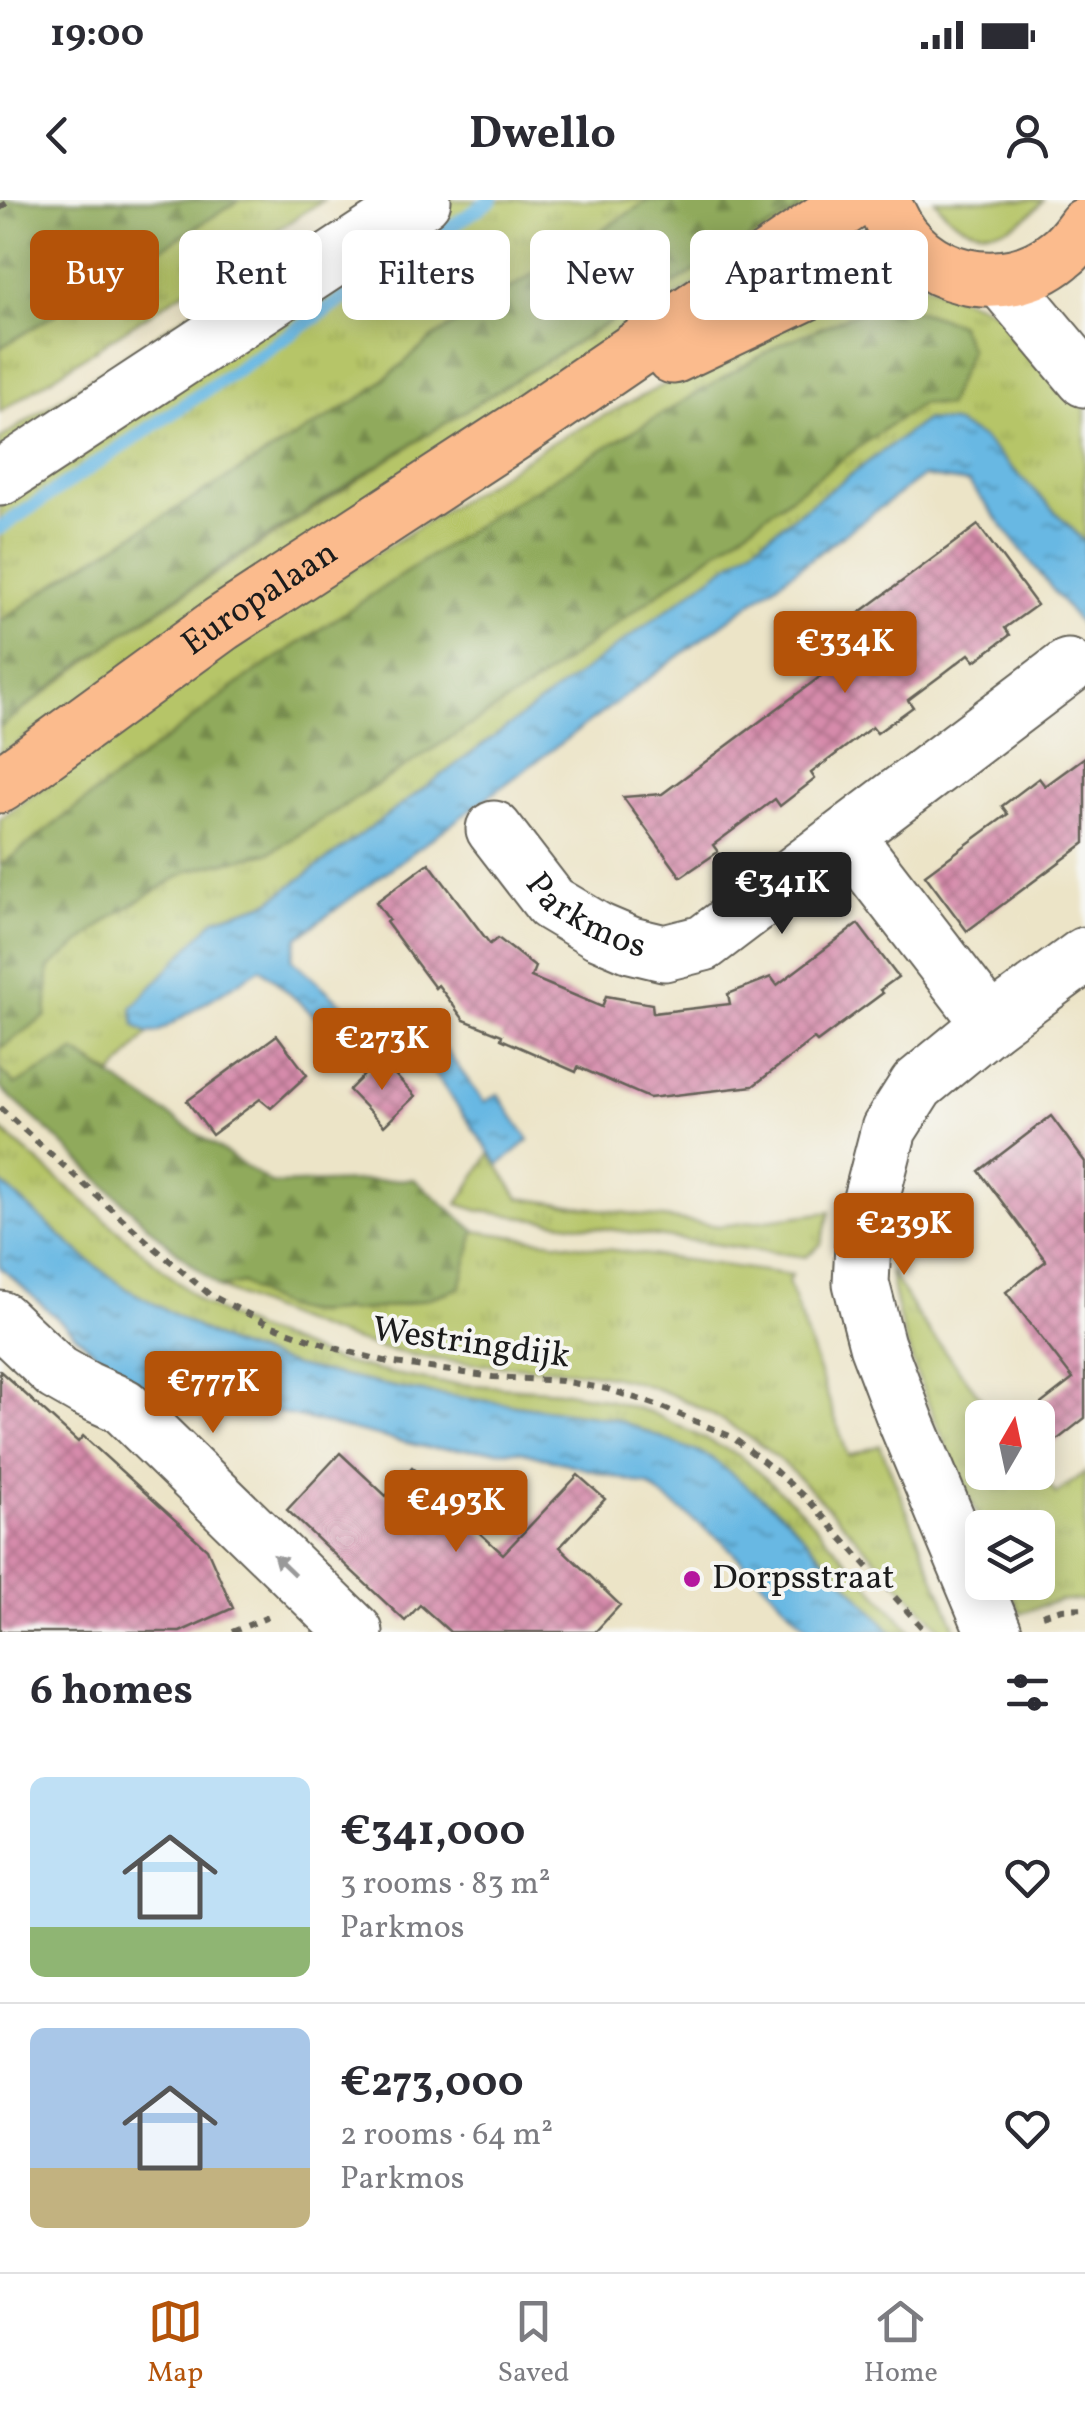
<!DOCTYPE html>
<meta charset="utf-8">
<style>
:root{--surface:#fff;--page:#f7f7f7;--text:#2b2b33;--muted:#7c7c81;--line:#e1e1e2;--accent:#b45309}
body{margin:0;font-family:Vollkorn,serif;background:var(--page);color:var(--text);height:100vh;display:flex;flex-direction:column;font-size:38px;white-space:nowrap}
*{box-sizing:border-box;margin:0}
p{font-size:32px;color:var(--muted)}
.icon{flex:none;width:55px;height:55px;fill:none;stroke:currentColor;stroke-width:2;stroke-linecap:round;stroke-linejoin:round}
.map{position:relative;height:1432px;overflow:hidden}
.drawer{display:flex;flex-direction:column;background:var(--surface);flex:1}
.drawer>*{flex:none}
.guide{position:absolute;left:30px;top:30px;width:1025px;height:90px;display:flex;gap:20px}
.needle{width:65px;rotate:9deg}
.tools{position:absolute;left:965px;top:1200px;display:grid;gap:20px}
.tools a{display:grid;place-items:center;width:90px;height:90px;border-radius:15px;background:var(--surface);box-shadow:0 5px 25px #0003;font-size:50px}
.price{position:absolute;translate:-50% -85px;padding:0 22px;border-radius:10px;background:var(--accent);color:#fff;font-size:32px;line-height:65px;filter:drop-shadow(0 2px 5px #0008)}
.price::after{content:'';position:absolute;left:50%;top:60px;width:30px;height:22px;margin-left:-15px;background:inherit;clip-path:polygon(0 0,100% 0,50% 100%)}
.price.on{background:#222;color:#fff}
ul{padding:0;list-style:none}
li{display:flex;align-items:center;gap:30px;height:250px;padding:0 30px}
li+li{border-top:2px solid var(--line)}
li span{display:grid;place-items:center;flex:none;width:280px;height:200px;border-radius:15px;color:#555}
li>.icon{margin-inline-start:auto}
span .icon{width:120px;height:120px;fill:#fffc;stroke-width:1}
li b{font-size:42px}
h2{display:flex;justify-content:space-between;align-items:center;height:120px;padding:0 30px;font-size:42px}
.chip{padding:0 35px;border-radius:15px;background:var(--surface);box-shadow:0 5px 25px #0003;font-size:35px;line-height:90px}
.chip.on{background:var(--accent);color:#fff}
.status{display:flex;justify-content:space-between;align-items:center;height:70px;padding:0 50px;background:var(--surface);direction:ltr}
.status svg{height:28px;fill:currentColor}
header{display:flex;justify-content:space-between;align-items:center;height:130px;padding:0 30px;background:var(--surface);font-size:45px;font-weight:700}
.dock{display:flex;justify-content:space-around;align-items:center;height:140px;border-top:2px solid var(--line);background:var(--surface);font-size:28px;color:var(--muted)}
.dock a{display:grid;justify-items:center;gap:5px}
.dock .on{color:var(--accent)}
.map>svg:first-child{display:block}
.grass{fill:url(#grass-tufts);stroke:#697042;stroke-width:2.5}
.forest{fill:url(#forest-firs);stroke:#56633c;stroke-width:2.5}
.garden{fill:#b6c567;stroke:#697042;stroke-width:2.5}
.water{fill:url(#water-ripples);stroke:#426a80;stroke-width:2.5}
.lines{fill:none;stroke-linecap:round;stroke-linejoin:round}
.stream{stroke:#68b8e3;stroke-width:14}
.building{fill:url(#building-cross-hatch)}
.minor-casing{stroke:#656258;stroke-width:59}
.major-casing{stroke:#656258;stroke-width:59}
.path{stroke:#656258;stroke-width:6;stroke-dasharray:8 8;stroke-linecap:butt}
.minor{stroke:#fff;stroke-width:55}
.major{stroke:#fbbb8d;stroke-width:55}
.oneway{fill:#999}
.poi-dot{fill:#b5179e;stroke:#f6f6f2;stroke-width:4}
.labels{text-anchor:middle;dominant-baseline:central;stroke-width:8;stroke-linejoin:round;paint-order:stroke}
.street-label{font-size:35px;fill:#1c1c1c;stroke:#f6f6f2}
.poi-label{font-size:35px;fill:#1c1c1c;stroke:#f6f6f2;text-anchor:start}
</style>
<div class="status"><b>19:00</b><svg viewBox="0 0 49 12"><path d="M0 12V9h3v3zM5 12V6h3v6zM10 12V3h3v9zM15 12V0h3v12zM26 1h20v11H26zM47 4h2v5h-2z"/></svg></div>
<header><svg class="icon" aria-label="back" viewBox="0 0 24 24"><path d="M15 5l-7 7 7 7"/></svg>Dwello<svg class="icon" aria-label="person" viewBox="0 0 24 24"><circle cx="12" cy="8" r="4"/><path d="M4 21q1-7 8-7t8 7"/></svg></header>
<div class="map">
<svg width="1085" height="1432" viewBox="0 0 1085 1432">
<defs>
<pattern id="grass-tufts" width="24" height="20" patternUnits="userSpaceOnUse" patternTransform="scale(2.5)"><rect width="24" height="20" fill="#b6c567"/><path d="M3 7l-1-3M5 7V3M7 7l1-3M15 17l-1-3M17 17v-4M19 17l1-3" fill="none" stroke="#9ca959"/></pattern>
<pattern id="forest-firs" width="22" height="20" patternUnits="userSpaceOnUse" patternTransform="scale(2.5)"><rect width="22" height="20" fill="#90aa5c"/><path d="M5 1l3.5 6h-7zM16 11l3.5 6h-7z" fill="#758a4b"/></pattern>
<pattern id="water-ripples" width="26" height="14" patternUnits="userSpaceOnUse" patternTransform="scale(2.5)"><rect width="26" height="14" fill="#68b8e3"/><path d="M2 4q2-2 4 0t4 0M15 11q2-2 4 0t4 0" fill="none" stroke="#5595b7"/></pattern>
<pattern id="building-cross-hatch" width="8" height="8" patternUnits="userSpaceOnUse" patternTransform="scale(2.5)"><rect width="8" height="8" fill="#d68bab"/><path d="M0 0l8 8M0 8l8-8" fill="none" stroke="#ad718a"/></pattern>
</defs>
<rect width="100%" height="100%" fill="#f6f6f2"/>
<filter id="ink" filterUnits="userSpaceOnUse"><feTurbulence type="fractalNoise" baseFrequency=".01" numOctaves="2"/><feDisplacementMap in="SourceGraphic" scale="20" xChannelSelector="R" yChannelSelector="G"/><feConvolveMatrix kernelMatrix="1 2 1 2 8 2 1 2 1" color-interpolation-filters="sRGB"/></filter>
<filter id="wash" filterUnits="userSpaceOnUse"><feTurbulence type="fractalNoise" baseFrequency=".0048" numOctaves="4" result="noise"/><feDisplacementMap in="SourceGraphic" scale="40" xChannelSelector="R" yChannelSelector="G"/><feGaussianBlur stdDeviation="2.25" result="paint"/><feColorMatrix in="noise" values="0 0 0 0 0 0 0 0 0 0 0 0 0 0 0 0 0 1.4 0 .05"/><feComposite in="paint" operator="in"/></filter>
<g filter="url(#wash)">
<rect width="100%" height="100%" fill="#ece4c7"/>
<path class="grass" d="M 240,0 L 323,0 L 0,212 L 0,148 Z
M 447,0 L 649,0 L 433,138 L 367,194 L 74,371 L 0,422 L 0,295 Z
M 806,0 L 820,0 L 0,555 L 0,527 L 125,433 L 434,230 L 647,99 L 794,13 Z
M 871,78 L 910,78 L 1006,115 L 1023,127 L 1085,208 L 1085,342 L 982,238 L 952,222 L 269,702 L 215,719 L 136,826 L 148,833 L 113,875 L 75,852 L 15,886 L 0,869 L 0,848 L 46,816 L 49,768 L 113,716 L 190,670 L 272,652 L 530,487 L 871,238 L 922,203 L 947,206 L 959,124 L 922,112 L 882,103 L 495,313 L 238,484 L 0,666 L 0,619 L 234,445 L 547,245 Z
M 209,100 L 215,113 L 0,256 L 0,239 Z
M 0,929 L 202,1103 L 247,1126 L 333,1160 L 388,1173 L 443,1183 L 560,1191 L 600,1198 L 650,1212 L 740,1256 L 799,1308 L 912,1432 L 892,1432 L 784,1315 L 615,1219 L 408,1190 L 295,1166 L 228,1144 L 127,1089 L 88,1060 L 0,982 Z
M 490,953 L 519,998 L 720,1026 L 830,1012 L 821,1044 L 806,1057 L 480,1011 L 458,1004 Z
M 475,1031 L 792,1075 L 788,1081 L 848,1256 L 880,1245 L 957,1432 L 944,1432 C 913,1399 882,1366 851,1332 C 827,1307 803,1280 776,1257 C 743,1231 704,1208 665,1192 C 596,1164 521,1170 449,1161 C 368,1151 293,1121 219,1087 L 243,1083 C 260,1095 278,1107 299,1111 C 311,1114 325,1112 338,1111 C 381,1110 420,1104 460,1087 Z
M 890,1071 L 921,1121 L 996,1217 L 982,1218 L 982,1272 L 1038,1272 L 1038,1270 L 1056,1294 L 1085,1272 L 1085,1401 L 1060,1400 L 1020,1413 L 1007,1383 L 1038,1382 L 1038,1328 L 983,1327 C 946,1244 903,1162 890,1071 Z"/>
<path class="forest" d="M 0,0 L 240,0 L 0,148 Z
M 649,0 L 806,0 L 794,13 C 567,145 343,283 127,431 C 84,461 42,495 0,527 L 0,422 L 73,371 L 367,194 L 433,138 Z
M 882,103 L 922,112 L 959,124 L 970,150 L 947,206 L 922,203 L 871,238 L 530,487 L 271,652 L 190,670 L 113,716 L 49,768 L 46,816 L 0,848 L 0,666 L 238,484 L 495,313 L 780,144 Z
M 75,852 L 272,984 L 414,979 L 475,1031 L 460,1087 C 420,1104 381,1110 338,1111 C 325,1112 311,1114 299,1111 C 278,1107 260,1095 243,1083 L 219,1087 L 154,1032 L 50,932 L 0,888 L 0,869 L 15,885 Z"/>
<path class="garden" d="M 935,0 L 1043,0 C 1014,40 963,42 935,0 Z"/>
<path class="water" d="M 925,220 L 952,222 L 982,238 L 1085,342 L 1085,431 L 969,283 L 923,276 L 298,737 L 292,759 L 366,826 L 442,845 L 484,902 L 498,894 L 529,940 L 499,965 L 432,870 L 353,850 L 261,768 L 158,832 L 148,833 L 135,825 L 132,808 L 215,719 L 269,702 Z
M 0,982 L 88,1060 L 127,1089 L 228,1144 L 295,1166 L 408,1190 L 615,1219 L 710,1257 L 784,1315 L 892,1432 L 812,1432 L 723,1342 L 649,1286 L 520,1251 L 428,1248 L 277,1212 L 192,1203 L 165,1215 L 0,1067 Z"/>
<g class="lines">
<path class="stream" d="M 0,328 L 491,0"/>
</g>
<g id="blocks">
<path class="building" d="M 978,325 L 1037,405 L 1005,428 L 1010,435 L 975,461 L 969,454 L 939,477 L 908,500 L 913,507 L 877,533 L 872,527 L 811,573 L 815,579 L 780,606 L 775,599 L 713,645 L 718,652 L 681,677 L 623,597 L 662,594 L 848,456 L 831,434 Z
M 1085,557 L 1085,643 L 967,731 L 925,675 L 1008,614 L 1002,606 L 1039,578 L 1045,586 Z
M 429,663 L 490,744 L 498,738 L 535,767 L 531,777 L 602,807 L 606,796 L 652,804 L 653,813 L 730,804 L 728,794 L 771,777 L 777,785 L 858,724 L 898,777 L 880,790 L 883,793 L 817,842 L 814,839 L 753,886 L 649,898 L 578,867 L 576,872 L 501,839 L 502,835 L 464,820 L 438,785 L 435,788 L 386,722 L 389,720 L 376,702 Z
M 277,835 L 307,875 L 271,908 L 260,899 L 212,935 L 187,901 Z
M 380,859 L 415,896 L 384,926 L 349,890 Z
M 1051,916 L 1085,962 L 1085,1218 L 1038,1255 L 1038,1206 L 1073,1179 L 1006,1092 L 1046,1061 L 979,971 Z
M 0,1171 L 78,1242 L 83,1236 L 207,1349 L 233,1408 L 180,1432 L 0,1432 Z
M 340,1253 L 386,1296 L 412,1267 L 445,1297 L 443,1300 L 503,1354 L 578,1275 L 605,1299 L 560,1347 L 620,1405 L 595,1432 L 450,1432 L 420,1405 L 405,1421 L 287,1310 Z"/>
</g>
</g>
<g filter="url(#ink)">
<use href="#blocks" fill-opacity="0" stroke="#656258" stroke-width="2.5"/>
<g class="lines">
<g class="minor-casing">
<g id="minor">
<path d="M 1001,79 L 1085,179"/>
<path d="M 0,278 L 423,0"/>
<path id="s1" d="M 494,629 L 551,703 L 598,731 L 631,745 L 664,753 L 704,743 L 1068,467"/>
<path d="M 846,636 L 991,824"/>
<path d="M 0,1119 L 57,1173 L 85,1189 L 123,1206 L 355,1432"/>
<path d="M 994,1432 L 907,1224 L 877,1145 L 861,1083 L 864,1026 L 889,929 L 917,885 L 991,824 L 1085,755"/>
</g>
</g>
<g class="major-casing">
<g id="major">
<path d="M 889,15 C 917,80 1004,100 1059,55 C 1070,47 1077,37 1085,26"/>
<path d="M 673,156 L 908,44"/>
<path id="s2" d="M 0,585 L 221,424 L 526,225 L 855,0"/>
</g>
</g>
<path class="path" d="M 0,8 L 11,0
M 0,908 L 149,1043 L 210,1095 L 270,1125 L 338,1149 L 388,1162 L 493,1177 L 562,1181 L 607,1189 L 657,1205 L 732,1237 L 772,1268 L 809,1301 L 926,1432
M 1042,1415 L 1062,1409 L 1085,1408
M 232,1432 L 268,1417"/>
<use href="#minor" class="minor"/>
<use href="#major" class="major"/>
</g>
<defs><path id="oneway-solid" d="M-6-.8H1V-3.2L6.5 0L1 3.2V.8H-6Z" transform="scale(2.5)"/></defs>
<use class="oneway" href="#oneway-solid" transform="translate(284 1365) rotate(-136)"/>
</g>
<circle class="poi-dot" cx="692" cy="1379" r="10"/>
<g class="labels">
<g class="street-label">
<text stroke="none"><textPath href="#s2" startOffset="320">Europalaan</textPath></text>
<text stroke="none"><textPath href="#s1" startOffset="130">Parkmos</textPath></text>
<text transform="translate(471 1144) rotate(8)">Westringdijk</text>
</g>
<g class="poi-label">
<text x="712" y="1379">Dorpsstraat</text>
</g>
</g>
</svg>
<div class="tools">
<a><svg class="needle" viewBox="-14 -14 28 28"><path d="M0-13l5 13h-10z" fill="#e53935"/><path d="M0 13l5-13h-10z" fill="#7c7c81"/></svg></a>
<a><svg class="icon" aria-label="layers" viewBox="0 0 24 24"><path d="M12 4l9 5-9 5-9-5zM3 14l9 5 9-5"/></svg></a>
</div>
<b class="price" style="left:845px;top:496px">€334K</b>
<b class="price on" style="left:782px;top:737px">€341K</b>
<b class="price" style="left:382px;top:893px">€273K</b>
<b class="price" style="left:904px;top:1078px">€239K</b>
<b class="price" style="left:213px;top:1236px">€777K</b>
<b class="price" style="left:456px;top:1355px">€493K</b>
<div class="guide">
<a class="chip on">Buy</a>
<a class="chip">Rent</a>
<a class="chip">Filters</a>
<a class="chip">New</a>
<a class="chip">Apartment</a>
</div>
</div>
<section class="drawer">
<h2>6 homes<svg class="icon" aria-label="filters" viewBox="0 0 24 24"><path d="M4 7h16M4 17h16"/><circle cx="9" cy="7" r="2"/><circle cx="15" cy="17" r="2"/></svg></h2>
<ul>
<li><span style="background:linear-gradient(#bfe0f5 75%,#8fb573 0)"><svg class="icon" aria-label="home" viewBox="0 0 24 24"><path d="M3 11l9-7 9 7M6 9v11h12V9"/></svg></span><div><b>€341,000</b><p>3 rooms · 83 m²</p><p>Parkmos</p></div><svg class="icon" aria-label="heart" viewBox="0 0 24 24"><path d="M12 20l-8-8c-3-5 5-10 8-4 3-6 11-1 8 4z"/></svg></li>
<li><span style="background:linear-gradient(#a9c7e8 70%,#c2b280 0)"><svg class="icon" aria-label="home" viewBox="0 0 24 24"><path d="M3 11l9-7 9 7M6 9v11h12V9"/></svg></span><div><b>€273,000</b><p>2 rooms · 64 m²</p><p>Parkmos</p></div><svg class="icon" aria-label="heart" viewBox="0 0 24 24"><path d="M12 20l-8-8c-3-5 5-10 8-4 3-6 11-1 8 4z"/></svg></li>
</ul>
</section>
<nav class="dock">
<a class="on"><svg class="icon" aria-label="map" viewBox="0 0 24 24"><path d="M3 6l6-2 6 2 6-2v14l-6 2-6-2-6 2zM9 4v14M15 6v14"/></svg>Map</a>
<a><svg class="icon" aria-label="saved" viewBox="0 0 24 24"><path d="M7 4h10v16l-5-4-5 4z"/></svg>Saved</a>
<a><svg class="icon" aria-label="home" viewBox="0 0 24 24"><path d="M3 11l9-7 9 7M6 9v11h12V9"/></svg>Home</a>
</nav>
